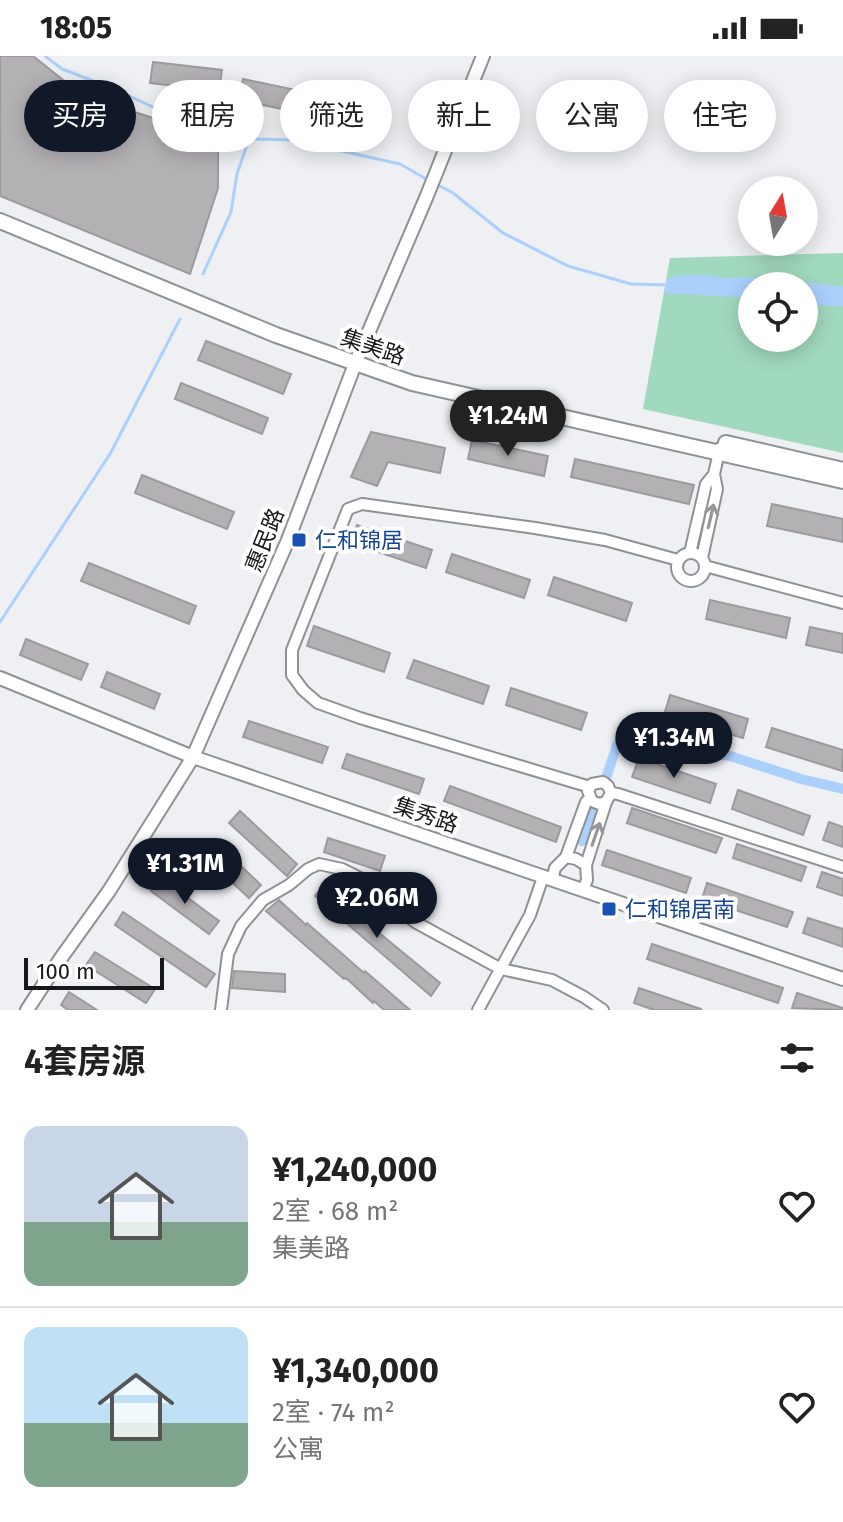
<!DOCTYPE html>
<html lang="zh">
<meta charset="utf-8">
<style>
:root{--surface:#fff;--page:#f6f6f6;--text:#222;--muted:#767676;--line:#e0e0e0;--accent:#111827}
body{margin:0;font-family:"Fira Sans","Noto Sans SC",sans-serif;background:var(--page);color:var(--text);height:100vh;display:flex;flex-direction:column;font-size:30px;white-space:nowrap}
*{box-sizing:border-box;margin:0}
p{font-size:26px;color:var(--muted)}
.icon{flex:none;width:44px;height:44px;fill:none;stroke:currentColor;stroke-width:2;stroke-linecap:round;stroke-linejoin:round}
.map{position:relative;height:954px;overflow:hidden}
.details{display:flex;flex-direction:column;background:var(--surface);flex:1}
.details>*{flex:none}
.banner{position:absolute;left:24px;top:24px;width:796px;height:72px;display:flex;gap:16px}
.needle{width:52px;rotate:11deg}
.fabs{position:absolute;left:738px;top:120px;display:grid;gap:16px}
.fabs a{display:grid;place-items:center;width:80px;height:80px;border-radius:50%;background:var(--surface);box-shadow:0 4px 20px #0003;font-size:40px}
.scale{position:absolute;left:24px;bottom:20px;width:140px;box-sizing:border-box;padding-left:8px;border:4px solid #171819;border-top:0;font-size:22px;line-height:28px;white-space:nowrap;color:#171819;-webkit-text-stroke:6px #fff;paint-order:stroke}
.price{position:absolute;translate:-50% -68px;padding:0 18px;border-radius:28px;background:var(--accent);color:#fff;font-size:26px;line-height:52px;filter:drop-shadow(0 2px 4px #0008)}
.price::after{content:'';position:absolute;left:50%;top:48px;width:24px;height:18px;margin-left:-12px;background:inherit;clip-path:polygon(0 0,100% 0,50% 100%)}
.price.active{background:#222;color:#fff}
ul{padding:0;list-style:none}
li{display:flex;align-items:center;gap:24px;height:200px;padding:0 24px}
li+li{border-top:2px solid var(--line)}
li span{display:grid;place-items:center;flex:none;width:224px;height:160px;border-radius:16px;color:#555}
li>.icon{margin-inline-start:auto}
span .icon{width:96px;height:96px;fill:#fffc;stroke-width:1}
li b{font-size:34px}
h2{display:flex;justify-content:space-between;align-items:center;height:96px;padding:0 24px;font-size:34px}
.pill{padding:0 28px;border-radius:36px;background:var(--surface);box-shadow:0 4px 20px #0003;font-size:28px;line-height:72px}
.pill.active{background:var(--accent);color:#fff}
.status{display:flex;justify-content:space-between;align-items:center;height:56px;padding:0 40px;background:var(--surface);direction:ltr}
.status svg{height:22px;fill:currentColor}
.map>svg:first-child{display:block}
.green{fill:#a1d9be;fill-rule:evenodd}
.water{fill:#abd0fc}
.lines{fill:none;stroke-linecap:round;stroke-linejoin:round}
.stream{stroke:#abd0fc;stroke-width:3}
.canal{stroke:#abd0fc;stroke-width:10}
.building{fill:#b4b1b4;stroke:#9d9a9d;stroke-width:2}
.minor-casing{stroke:#8f9294;stroke-width:14}
.tertiary-casing{stroke:#8f9294;stroke-width:16}
.secondary-casing{stroke:#8f9294;stroke-width:18}
.minor{stroke:#fff;stroke-width:10}
.tertiary{stroke:#fff;stroke-width:12}
.secondary{stroke:#fff;stroke-width:14}
.oneway{stroke:#979798}
.transit-dot{fill:#1a4fb4;stroke:#fff;stroke-width:3}
.labels{text-anchor:middle;dominant-baseline:central;stroke-width:8;stroke-linejoin:round;paint-order:stroke}
.street-label{font-size:22px;fill:#171819;stroke:#fff}
.transit-label{font-size:22px;fill:#164399;stroke:#fff;text-anchor:start}
</style>
<div class="status"><b>18:05</b><svg viewBox="0 0 49 12"><path d="M0 12V9h3v3zM5 12V6h3v6zM10 12V3h3v9zM15 12V0h3v12zM26 1h20v11H26zM47 4h2v5h-2z"/></svg></div>
<div class="map">
<svg width="843" height="954" viewBox="0 0 843 954">
<rect width="100%" height="100%" fill="#eef0f3"/>
<path class="green" d="M 843,197 L 843,397 L 643,353 L 670,202 ZM 752,230 L 804,230 L 804,282 L 752,282 Z"/>
<path class="water" d="M 683,219 L 708,219 L 726,222 L 754,221 L 766,229 L 797,225 L 843,231 L 843,250 L 804,249 L 804,230 L 752,230 L 752,242 L 664,237 L 667,222 Z"/>
<g class="lines">
<path class="stream" d="M 45,0 L 62,13 L 112,32 L 157,53 L 228,68 L 249,83 L 292,84 L 400,108 L 428,124
M 434,127 L 453,137 L 503,177 L 568,210 L 631,228 L 668,229
M 203,218 L 231,156 L 237,118 L 249,83
M 0,566 L 110,398 L 180,263"/>
<path class="canal" d="M 606,722 L 617,689 L 625,677 L 633,674 L 646,673 L 690,688 L 704,696 L 730,700 L 801,723 L 843,733
M 582,785 L 594,752"/>
</g>
<path class="building" d="M 0,0 L 33,0 L 82,39 L 218,83 L 218,132 L 190,218 L 0,140 Z
M 153,6 L 222,14 L 219,35 L 150,27 Z
M 243,23 L 310,37 L 306,58 L 239,44 Z
M 338,38 L 388,57 L 380,78 L 330,59 Z
M 206,285 L 291,318 L 283,338 L 198,304 Z
M 181,327 L 268,362 L 262,378 L 175,343 Z
M 371,376 L 445,392 L 440,417 L 388,406 L 377,430 L 351,421 Z
M 472,384 L 548,400 L 544,420 L 468,403 Z
M 575,403 L 694,429 L 689,448 L 571,421 Z
M 142,419 L 234,456 L 227,473 L 135,437 Z
M 772,448 L 843,463 L 843,486 L 767,470 Z
M 357,469 L 432,494 L 426,512 L 351,487 Z
M 452,498 L 530,524 L 524,542 L 446,516 Z
M 89,507 L 196,550 L 189,568 L 81,525 Z
M 554,521 L 632,547 L 626,565 L 548,539 Z
M 710,544 L 790,562 L 786,582 L 706,563 Z
M 314,570 L 390,597 L 384,616 L 307,590 Z
M 810,571 L 843,578 L 843,597 L 806,589 Z
M 26,583 L 88,608 L 81,624 L 20,599 Z
M 414,604 L 489,630 L 483,648 L 407,622 Z
M 107,616 L 160,638 L 154,653 L 101,631 Z
M 511,632 L 587,657 L 581,674 L 506,649 Z
M 670,639 L 748,663 L 743,682 L 664,659 Z
M 249,665 L 328,691 L 322,707 L 243,681 Z
M 772,672 L 843,694 L 842,715 L 766,691 Z
M 347,698 L 424,723 L 419,738 L 342,712 Z
M 639,702 L 716,728 L 710,747 L 632,721 Z
M 450,730 L 561,771 L 556,786 L 444,745 Z
M 738,734 L 810,760 L 803,779 L 732,753 Z
M 632,752 L 722,782 L 716,797 L 627,767 Z
M 240,755 L 297,808 L 287,820 L 229,767 Z
M 829,766 L 843,771 L 843,791 L 823,784 Z
M 328,782 L 385,800 L 380,815 L 324,796 Z
M 737,788 L 806,811 L 801,825 L 733,802 Z
M 213,789 L 239,814 L 242,811 L 261,829 L 249,842 L 223,818 L 220,821 L 201,802 Z
M 607,794 L 691,822 L 686,837 L 602,809 Z
M 822,816 L 843,823 L 843,840 L 817,831 Z
M 161,822 L 219,865 L 209,878 L 151,835 Z
M 707,827 L 793,856 L 787,871 L 702,843 Z
M 325,828 L 379,875 L 378,876 L 440,927 L 431,940 L 315,840 Z
M 279,844 L 306,869 L 307,867 L 364,917 L 365,915 L 410,954 L 384,954 L 374,945 L 373,947 L 346,922 L 344,923 L 266,855 Z
M 123,856 L 215,918 L 206,931 L 115,869 Z
M 808,862 L 843,873 L 843,891 L 803,877 Z
M 652,888 L 783,932 L 778,947 L 647,903 Z
M 95,896 L 155,933 L 146,947 L 86,909 Z
M 234,915 L 285,918 L 285,936 L 232,932 Z
M 639,932 L 701,953 L 701,954 L 654,954 L 634,947 Z
M 69,936 L 97,954 L 68,954 L 61,949 Z
M 797,937 L 843,952 L 843,954 L 792,952 Z"/>
<g class="lines">
<g class="minor-casing">
<path id="minor" d="M 690,497 L 706,428 L 714,418
M677 511a14 14 0 1 1 28 0a14 14 0 1 1-28 0Z
M 702,502 L 717,433 L 714,418 L 720,392
M 705,510 L 843,547
M 590,731 L 360,662 L 318,647 L 303,634 L 292,619 L 292,594 L 348,453 L 362,448 L 535,472 L 605,484 L 678,504
M 611,737 L 618,738 L 843,811
M 566,801 L 586,746 L 590,742
M 586,809 L 606,746 L 611,737 L 608,730 L 603,726 L 592,728 L 588,735 L 592,745 L 599,748 L 606,746
M 552,824 L 555,812 L 566,801 L 576,803 L 586,809 L 587,824 L 583,834
M 221,954 L 228,898 L 241,870 L 263,844 L 289,829 L 308,813 L 319,808 L 342,813 L 366,825 L 387,845 L 415,866 L 501,913 L 552,924 L 584,941 L 603,954
M 478,954 L 530,859 L 543,821"/>
</g>
<g class="tertiary-casing">
<path id="tertiary" d="M 0,622 L 193,701 L 843,923
M 27,954 L 61,902 L 109,835 L 193,701 L 288,484 L 355,308 L 426,142 L 483,0"/>
</g>
<g class="secondary-casing">
<path id="secondary" d="M 0,165 L 276,279 L 412,327 L 843,425
M 726,387 L 843,414"/>
</g>
<use href="#minor" class="minor"/>
<use href="#tertiary" class="tertiary"/>
<use href="#secondary" class="secondary"/>
</g>
<defs><path id="oneway-shaft" d="M-6 0H5M1.5-3L5.5 0L1.5 3" fill="none" stroke-width="1.6" stroke-linecap="round" stroke-linejoin="round" transform="scale(2)"/></defs>
<g class="oneway">
<use href="#oneway-shaft" transform="translate(711 460) rotate(-77)"/>
<use href="#oneway-shaft" transform="translate(596 778) rotate(-71)"/>
</g>
<g class="transit-dot">
<rect x="291" y="476" width="16" height="16" rx="4"/>
<rect x="601" y="845" width="16" height="16" rx="4"/>
</g>
<g class="labels">
<g class="street-label">
<text transform="translate(373 291) rotate(19)">集美路</text>
<text transform="translate(265 484) rotate(-68)">惠民路</text>
<text transform="translate(426 759) rotate(19)">集秀路</text>
</g>
<g class="transit-label">
<text x="315" y="484">仁和锦居</text>
<text x="625" y="853">仁和锦居南</text>
</g>
</g>
</svg>
<div class="fabs">
<a><svg class="needle" viewBox="-14 -14 28 28"><path d="M0-13l5 13h-10z" fill="#e53935"/><path d="M0 13l5-13h-10z" fill="#767676"/></svg></a>
<a><svg class="icon" aria-label="locate" viewBox="0 0 24 24"><circle cx="12" cy="12" r="6"/><path d="M12 2v4M12 18v4M2 12h4M18 12h4"/></svg></a>
</div>
<div class="scale">100 m</div>
<b class="price active" style="left:508px;top:402px">¥1.24M</b>
<b class="price" style="left:674px;top:724px">¥1.34M</b>
<b class="price" style="left:185px;top:850px">¥1.31M</b>
<b class="price" style="left:377px;top:884px">¥2.06M</b>
<div class="banner">
<a class="pill active">买房</a>
<a class="pill">租房</a>
<a class="pill">筛选</a>
<a class="pill">新上</a>
<a class="pill">公寓</a>
<a class="pill">住宅</a>
</div>
</div>
<section class="details">
<h2>4套房源<svg class="icon" aria-label="filters" viewBox="0 0 24 24"><path d="M4 7h16M4 17h16"/><circle cx="9" cy="7" r="2"/><circle cx="15" cy="17" r="2"/></svg></h2>
<ul>
<li><span style="background:linear-gradient(#c9d6e8 60%,#7fa58c 0)"><svg class="icon" aria-label="home" viewBox="0 0 24 24"><path d="M3 11l9-7 9 7M6 9v11h12V9"/></svg></span><div><b>¥1,240,000</b><p>2室 · 68 m²</p><p>集美路</p></div><svg class="icon" aria-label="heart" viewBox="0 0 24 24"><path d="M12 20l-8-8c-3-5 5-10 8-4 3-6 11-1 8 4z"/></svg></li>
<li><span style="background:linear-gradient(#bfe0f5 60%,#7fa58c 0)"><svg class="icon" aria-label="home" viewBox="0 0 24 24"><path d="M3 11l9-7 9 7M6 9v11h12V9"/></svg></span><div><b>¥1,340,000</b><p>2室 · 74 m²</p><p>公寓</p></div><svg class="icon" aria-label="heart" viewBox="0 0 24 24"><path d="M12 20l-8-8c-3-5 5-10 8-4 3-6 11-1 8 4z"/></svg></li>
</ul>
</section>
